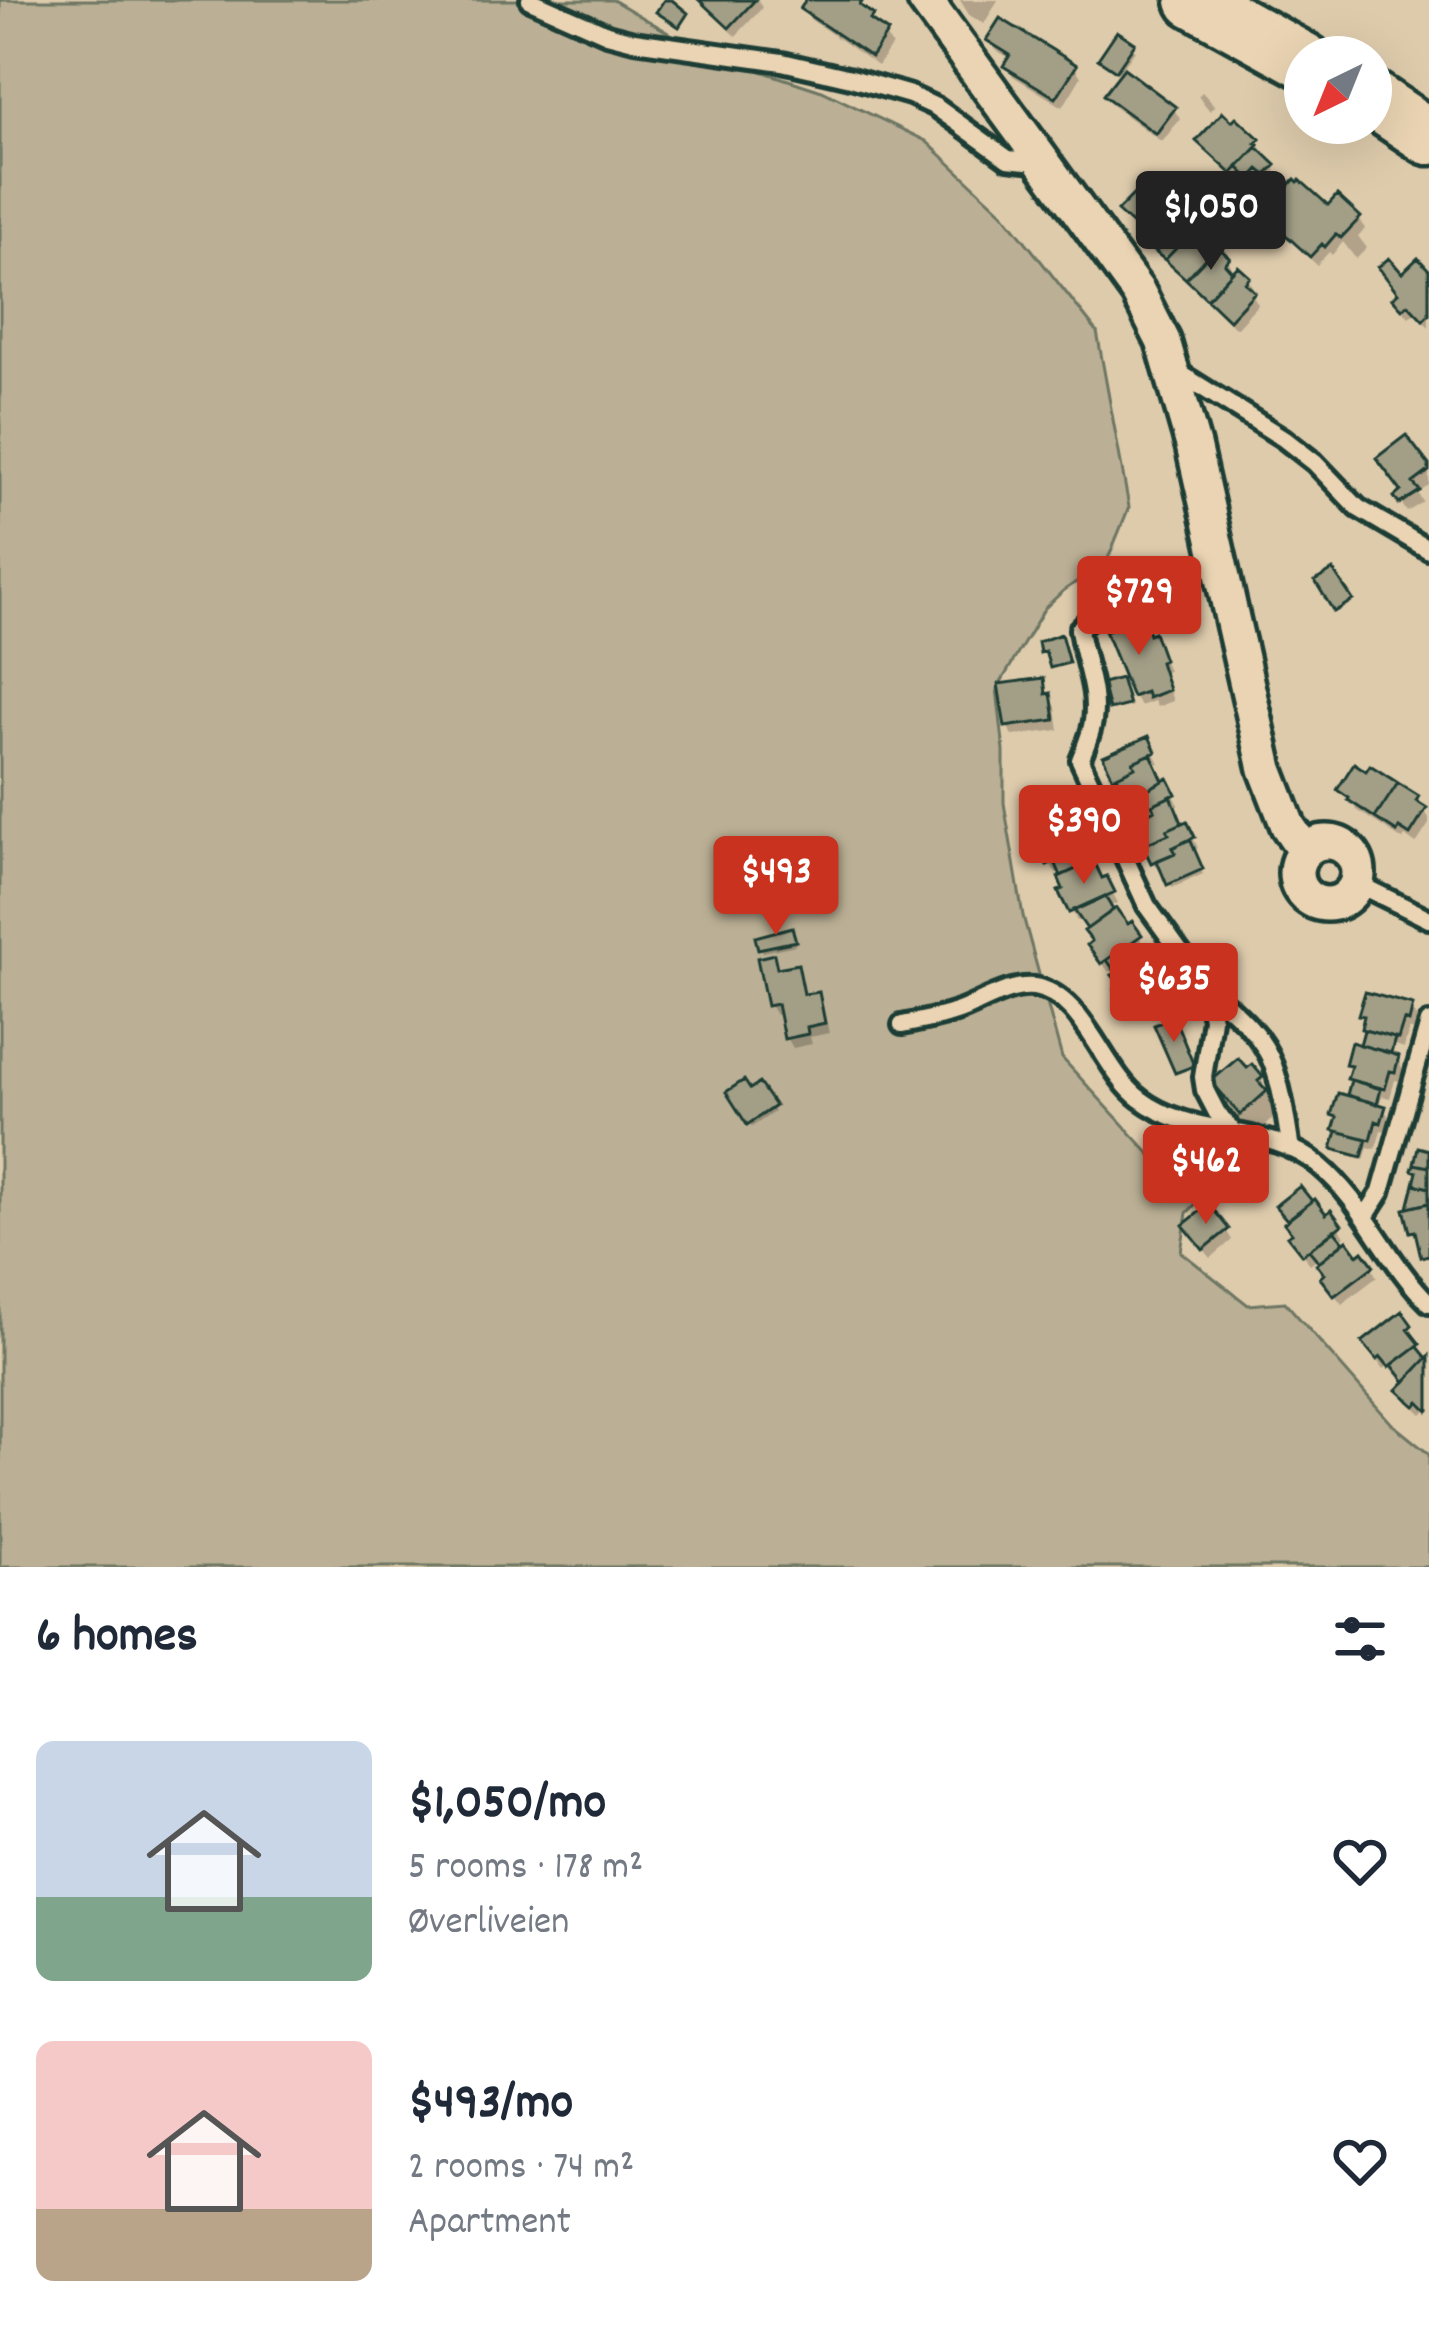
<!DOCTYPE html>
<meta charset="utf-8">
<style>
:root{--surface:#fff;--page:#f6f6f7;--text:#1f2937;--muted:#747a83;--accent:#c8321e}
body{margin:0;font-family:Dekko,sans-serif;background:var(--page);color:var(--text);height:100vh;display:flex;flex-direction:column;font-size:45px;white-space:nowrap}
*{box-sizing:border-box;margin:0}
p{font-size:39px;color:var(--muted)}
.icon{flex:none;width:66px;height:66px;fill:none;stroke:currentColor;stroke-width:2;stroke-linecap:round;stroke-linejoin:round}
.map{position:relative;height:1567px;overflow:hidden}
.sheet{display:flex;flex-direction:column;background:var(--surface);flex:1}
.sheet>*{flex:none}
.needle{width:78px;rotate:223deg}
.fabs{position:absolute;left:1284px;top:36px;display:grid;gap:24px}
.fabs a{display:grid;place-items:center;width:108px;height:108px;border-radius:50%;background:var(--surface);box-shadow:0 12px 48px #0002;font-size:60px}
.price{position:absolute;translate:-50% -102px;padding:0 27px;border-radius:12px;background:var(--accent);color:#fff;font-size:39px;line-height:78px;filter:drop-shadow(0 3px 6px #0008)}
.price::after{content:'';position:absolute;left:50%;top:72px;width:36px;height:27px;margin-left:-18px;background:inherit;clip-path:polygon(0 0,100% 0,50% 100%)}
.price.current{background:#222;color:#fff}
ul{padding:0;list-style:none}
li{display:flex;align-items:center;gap:36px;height:300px;padding:0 36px}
li span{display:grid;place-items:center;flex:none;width:336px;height:240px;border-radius:18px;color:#555}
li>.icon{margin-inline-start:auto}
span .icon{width:144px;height:144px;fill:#fffc;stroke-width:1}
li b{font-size:51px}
h2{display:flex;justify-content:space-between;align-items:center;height:144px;padding:0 36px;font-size:51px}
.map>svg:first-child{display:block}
.green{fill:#bbb095;stroke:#6d7664;stroke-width:3}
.shadow{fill:#0003}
.building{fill:#a39f87;stroke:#1f3d34;stroke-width:3}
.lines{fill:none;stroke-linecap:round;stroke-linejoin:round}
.lane-casing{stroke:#1f3d34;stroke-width:26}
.street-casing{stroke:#1f3d34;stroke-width:42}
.primary-casing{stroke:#1f3d34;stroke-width:63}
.lane{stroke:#ead4b3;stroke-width:16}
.street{stroke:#ead4b3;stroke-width:33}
.primary{stroke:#ead4b3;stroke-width:54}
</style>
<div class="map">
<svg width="1429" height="1567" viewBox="0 0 1429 1567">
<rect width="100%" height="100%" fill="#decbac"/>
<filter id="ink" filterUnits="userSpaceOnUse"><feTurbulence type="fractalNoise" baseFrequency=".00833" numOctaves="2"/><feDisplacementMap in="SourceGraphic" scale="24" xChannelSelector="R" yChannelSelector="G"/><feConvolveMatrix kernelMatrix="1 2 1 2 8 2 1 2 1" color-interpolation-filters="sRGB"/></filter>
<g filter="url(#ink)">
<path class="green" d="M 0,0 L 613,0 L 700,51 L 822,91 L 926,141 L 1003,213 L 1097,332 L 1129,507 L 1107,561 L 1063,591 L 1044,609 L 997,689 L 1004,751 L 1004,803 L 1023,916 L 1062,1058 L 1160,1165 L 1219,1180 L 1187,1213 L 1181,1252 L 1248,1305 L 1285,1302 L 1392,1424 L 1429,1454 L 1429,1567 L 0,1567 Z"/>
<path class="shadow" d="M 697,0 L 758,0 L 762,8 L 736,36 Z
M 810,0 L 853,0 L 860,4 L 892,45 L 878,66 L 810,19 L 804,9 Z
M 960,0 L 998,0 L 984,24 L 969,15 Z
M 990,40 L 1075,67 L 1081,77 L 1063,107 L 1013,76 L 1007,66 L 1011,59 L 996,50 Z
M 1133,46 L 1135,50 L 1121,70 L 1174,109 L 1180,119 L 1162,142 L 1113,106 L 1107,96 L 1122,76 L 1101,59 Z
M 1202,92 L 1215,106 L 1210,111 L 1198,96 Z
M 1199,141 L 1257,141 L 1263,151 L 1260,154 L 1276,171 L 1270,177 L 1263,171 L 1254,181 L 1246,174 L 1239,182 L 1205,151 Z
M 1328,209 L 1359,218 L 1365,229 L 1358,236 L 1367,248 L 1356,259 L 1343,242 L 1332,255 L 1329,252 L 1317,265 L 1276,228 L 1270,218 Z
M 1206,240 L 1214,254 L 1228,260 L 1235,273 L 1248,279 L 1254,289 L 1251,292 L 1258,304 L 1236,328 L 1158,253 Z
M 1429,276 L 1429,327 L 1415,312 L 1409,317 L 1402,309 L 1400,296 L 1392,283 L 1402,277 Z
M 1385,469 L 1429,470 L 1429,485 L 1418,494 L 1423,502 L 1407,512 L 1398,498 L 1404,493 Z
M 1149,637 L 1158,645 L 1168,671 L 1163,672 L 1173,701 L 1157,707 L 1154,701 L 1140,706 L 1134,696 Z
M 1042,681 L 1056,707 L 1059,730 L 1013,736 L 1007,726 Z
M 1148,740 L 1160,763 L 1153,765 L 1162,785 L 1167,782 L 1179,805 L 1173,808 L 1182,827 L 1192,835 L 1198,848 L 1193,851 L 1203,874 L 1172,888 L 1164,870 L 1160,872 L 1154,862 L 1147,847 L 1152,844 L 1145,827 L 1141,829 L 1135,819 L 1128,803 L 1125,785 L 1121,786 L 1117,779 L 1132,772 L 1130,767 Z
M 1341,790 L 1417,798 L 1429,818 L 1429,824 L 1416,844 L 1405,836 L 1403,840 L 1357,810 Z
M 1036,812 L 1080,834 L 1084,832 L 1096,855 L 1087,859 L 1090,866 L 1102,882 L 1106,880 L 1118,903 L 1108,907 L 1127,928 L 1131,925 L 1146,947 L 1137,953 L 1168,981 L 1173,991 L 1137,1016 L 1125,1000 L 1124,987 L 1116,976 L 1119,974 L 1115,968 L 1109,972 L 1097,956 L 1095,943 L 1083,919 L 1077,921 L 1062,893 L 1067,890 L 1062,871 L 1056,874 L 1041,845 L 1046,843 Z
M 793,935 L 796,945 L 763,952 L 761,948 Z
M 772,958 L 778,968 L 796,968 L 802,978 L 806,997 L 817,995 L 823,1005 L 829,1033 L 810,1037 L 812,1044 L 793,1048 L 787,1038 L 782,1014 L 776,1015 L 770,1005 Z
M 1411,1008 L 1417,1018 L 1414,1031 L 1409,1029 L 1404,1048 L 1395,1045 L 1392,1057 L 1397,1058 L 1403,1069 L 1400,1081 L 1395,1080 L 1390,1098 L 1382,1096 L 1378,1107 L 1384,1109 L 1390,1119 L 1387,1131 L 1381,1130 L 1376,1149 L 1368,1147 L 1364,1160 L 1337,1152 L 1335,1148 L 1338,1122 L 1334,1115 L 1353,1100 L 1350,1095 L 1352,1072 L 1348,1065 L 1367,1050 L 1366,1021 L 1362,1014 Z
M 1260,1078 L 1273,1100 L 1270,1102 L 1277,1115 L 1254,1135 L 1227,1104 L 1215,1082 Z
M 758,1087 L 774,1112 L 752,1127 L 730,1093 L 749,1093 Z
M 1300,1190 L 1311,1205 L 1339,1226 L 1345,1236 L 1339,1241 L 1343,1247 L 1371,1267 L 1377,1277 L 1342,1304 L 1329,1288 L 1318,1258 L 1310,1264 L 1297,1247 L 1290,1222 L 1279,1206 Z
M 1226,1230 L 1232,1240 L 1211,1258 L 1193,1236 Z
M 1410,1327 L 1416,1337 L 1407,1357 L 1419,1348 L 1427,1363 L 1429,1360 L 1429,1414 L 1426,1410 L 1422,1414 L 1407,1400 L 1401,1390 L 1408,1383 L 1400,1373 L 1397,1375 L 1389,1365 L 1384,1369 L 1372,1352 Z"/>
<path class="building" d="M 664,0 L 672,0 L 688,13 L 679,27 L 656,12 Z
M 699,0 L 755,0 L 729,28 Z
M 806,0 L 859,0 L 862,2 L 860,5 L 874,15 L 870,20 L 888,32 L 871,57 L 800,9 Z
M 1000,18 L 1077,65 L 1056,98 L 1003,66 L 1010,55 L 986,40 Z
M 1117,31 L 1135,43 L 1116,71 L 1098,59 Z
M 1124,68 L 1176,107 L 1156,134 L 1103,95 Z
M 1223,112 L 1232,121 L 1236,117 L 1260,139 L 1256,143 L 1259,145 L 1232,174 L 1196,141 Z
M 1257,147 L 1276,165 L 1266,175 L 1259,169 L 1250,179 L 1238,167 Z
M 1295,179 L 1298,182 L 1300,180 L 1328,205 L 1337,195 L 1361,217 L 1341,238 L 1336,234 L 1325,247 L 1322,244 L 1310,257 L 1266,217 L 1286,196 L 1283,192 Z
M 1145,183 L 1196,227 L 1165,260 L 1155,252 L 1159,249 L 1117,211 Z
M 1196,227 L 1208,238 L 1203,244 L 1211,252 L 1186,279 L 1165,260 Z
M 1217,246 L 1230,258 L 1225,264 L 1232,272 L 1207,299 L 1186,279 Z
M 1389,258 L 1402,273 L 1418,258 L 1429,270 L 1429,314 L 1423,320 L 1408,304 L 1402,309 L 1392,298 L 1398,293 L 1378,267 Z
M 1238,266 L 1250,277 L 1245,283 L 1255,292 L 1229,320 L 1207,299 Z
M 1406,435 L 1429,465 L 1429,471 L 1413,483 L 1420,491 L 1399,504 L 1394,497 L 1401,491 L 1376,458 Z
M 1333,570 L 1353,600 L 1334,612 L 1315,581 Z
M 1143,617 L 1149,634 L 1154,632 L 1164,660 L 1160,662 L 1169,690 L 1148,698 L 1146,692 L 1132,697 L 1105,631 Z
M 1061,634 L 1069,663 L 1050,668 L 1045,651 L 1040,653 L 1038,642 Z
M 1044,678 L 1046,694 L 1051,693 L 1055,720 L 1005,727 L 998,684 Z
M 1121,678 L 1129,705 L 1109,710 L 1102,683 Z
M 1149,736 L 1156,752 L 1133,762 L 1135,767 L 1113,778 L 1103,756 Z
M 1151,754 L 1163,781 L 1128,800 L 1117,776 L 1135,767 L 1133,762 Z
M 1354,763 L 1366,771 L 1370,765 L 1398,783 L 1375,818 L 1348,800 L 1349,798 L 1337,790 Z
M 1168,778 L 1176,794 L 1152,805 L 1155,810 L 1132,820 L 1123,799 L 1127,797 L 1128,800 Z
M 1398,783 L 1419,796 L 1416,801 L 1427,808 L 1410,835 L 1399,828 L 1397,832 L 1375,818 Z
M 1171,796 L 1182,823 L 1167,830 L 1169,834 L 1148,843 L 1138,818 L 1155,810 L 1152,805 Z
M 1061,797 L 1068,815 L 1040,828 L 1032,811 Z
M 1072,813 L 1080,831 L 1085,829 L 1093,844 L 1047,865 L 1037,843 L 1042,841 L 1036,830 Z
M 1187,821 L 1195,837 L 1172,848 L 1175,853 L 1151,863 L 1141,842 L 1147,839 L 1148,843 L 1169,834 L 1167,830 Z
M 1190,839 L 1203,869 L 1167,885 L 1157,861 L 1175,853 L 1172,848 Z
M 1084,848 L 1091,862 L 1061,876 L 1055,862 Z
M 1094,861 L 1102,878 L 1107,876 L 1115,892 L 1069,913 L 1058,891 L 1063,889 L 1058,877 Z
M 1105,896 L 1113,910 L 1087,929 L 1074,910 Z
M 1116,908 L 1128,924 L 1132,921 L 1142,935 L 1101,964 L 1087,945 L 1092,941 L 1084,931 Z
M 792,927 L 796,941 L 758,949 L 755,937 Z
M 1133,942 L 1142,954 L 1145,952 L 1156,968 L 1139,979 L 1136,974 L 1120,985 L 1112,975 L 1116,973 L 1107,960 Z
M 774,954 L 777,968 L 798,964 L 804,994 L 819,992 L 825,1023 L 807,1027 L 808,1034 L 784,1039 L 777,1004 L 767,1006 L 757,958 Z
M 1160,965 L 1170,980 L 1129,1008 L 1115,989 L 1136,974 L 1139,979 Z
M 1365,992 L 1413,1005 L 1409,1022 L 1404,1020 L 1398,1039 L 1361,1029 L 1364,1016 L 1358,1015 Z
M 1174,1017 L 1194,1066 L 1175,1073 L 1154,1025 Z
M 1364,1030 L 1395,1038 L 1391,1053 L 1360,1045 Z
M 1351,1042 L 1399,1056 L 1395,1072 L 1390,1071 L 1385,1089 L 1347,1079 L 1351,1066 L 1345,1065 Z
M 1238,1058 L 1247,1068 L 1252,1064 L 1263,1077 L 1258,1081 L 1267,1091 L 1240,1115 L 1211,1081 Z
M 744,1080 L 750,1089 L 759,1083 L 775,1106 L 747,1125 L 726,1092 Z
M 1351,1080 L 1381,1089 L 1377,1104 L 1347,1095 Z
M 1338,1093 L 1386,1106 L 1381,1123 L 1376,1121 L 1371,1140 L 1333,1130 L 1337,1117 L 1331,1115 Z
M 1337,1131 L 1367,1139 L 1362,1157 L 1332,1149 Z
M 1418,1147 L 1429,1150 L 1429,1167 L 1414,1164 Z
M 1414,1164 L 1429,1167 L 1429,1188 L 1414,1184 L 1417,1172 L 1412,1170 Z
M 1414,1184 L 1429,1188 L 1429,1203 L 1408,1208 Z
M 1300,1186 L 1312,1201 L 1287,1220 L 1275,1206 Z
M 1315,1199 L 1326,1214 L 1331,1210 L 1342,1225 L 1302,1255 L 1287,1236 L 1292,1233 L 1284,1223 Z
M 1429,1203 L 1429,1255 L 1421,1257 L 1415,1231 L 1410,1232 L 1404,1209 Z
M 1209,1204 L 1229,1229 L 1203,1250 L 1183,1225 Z
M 1334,1230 L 1344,1242 L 1319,1262 L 1309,1250 Z
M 1347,1240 L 1358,1255 L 1363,1251 L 1374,1266 L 1334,1296 L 1320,1278 L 1324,1274 L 1316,1264 Z
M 1402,1311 L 1412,1325 L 1408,1329 L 1420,1344 L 1389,1367 L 1381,1357 L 1377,1360 L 1362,1342 Z
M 1417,1346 L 1427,1358 L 1405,1382 L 1392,1365 Z
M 1429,1356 L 1429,1410 L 1428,1411 L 1419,1402 L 1415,1406 L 1397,1390 Z"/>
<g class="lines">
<g class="lane-casing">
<path id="lane" d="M 530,0 L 607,34 L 634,41 L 782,62 L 851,78 L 910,95 L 936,107 L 1008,159 L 1026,161 L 1037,154
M 1173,369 L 1283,438 L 1315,463 L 1358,508 L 1429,550
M 1110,599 L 1079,629 C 1083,660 1098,690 1093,721 C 1091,734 1085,748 1080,760 L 1147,906 L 1191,967 L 1208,997 L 1212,1019 L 1203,1077 L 1205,1090 L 1217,1113 L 1233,1131
M 1356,883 L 1429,919
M 1205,986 C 1230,1008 1262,1032 1273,1065 C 1283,1092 1286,1121 1291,1149
M 902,1025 C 920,1021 939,1018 956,1012 C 980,1004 1008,984 1034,987 C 1084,994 1103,1072 1140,1099 C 1192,1139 1269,1123 1320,1166 C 1365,1204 1387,1262 1429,1303
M 1365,1217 L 1381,1192 L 1429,1023"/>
</g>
<g class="street-casing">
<path id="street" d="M 925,0 L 1138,292 L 1163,341 L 1193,445 L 1266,769 L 1288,826 L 1305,851
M1296 873a31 31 0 1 1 62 0a31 31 0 1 1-62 0Z"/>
</g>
<g class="primary-casing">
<path id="primary" d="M 1194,0 L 1305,61
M 1371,98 L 1429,137"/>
</g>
<use href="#lane" class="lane"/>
<use href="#street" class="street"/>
<use href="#primary" class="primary"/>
</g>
</g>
</svg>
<div class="fabs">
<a><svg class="needle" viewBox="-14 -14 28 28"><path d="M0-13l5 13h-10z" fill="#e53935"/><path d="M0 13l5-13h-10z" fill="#747a83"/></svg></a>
</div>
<b class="price current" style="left:1211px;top:273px">$1,050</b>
<b class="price" style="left:1139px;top:658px">$729</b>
<b class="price" style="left:1084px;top:887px">$390</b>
<b class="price" style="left:776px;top:938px">$493</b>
<b class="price" style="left:1174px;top:1045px">$635</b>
<b class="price" style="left:1206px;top:1227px">$462</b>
</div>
<section class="sheet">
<h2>6 homes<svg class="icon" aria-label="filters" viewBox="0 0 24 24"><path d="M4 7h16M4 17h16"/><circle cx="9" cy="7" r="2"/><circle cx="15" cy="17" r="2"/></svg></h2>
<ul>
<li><span style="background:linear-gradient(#c9d6e8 65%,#7fa58c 0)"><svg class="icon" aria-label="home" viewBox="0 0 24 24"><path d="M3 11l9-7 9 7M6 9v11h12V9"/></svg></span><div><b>$1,050/mo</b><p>5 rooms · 178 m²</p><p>Øverliveien</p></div><svg class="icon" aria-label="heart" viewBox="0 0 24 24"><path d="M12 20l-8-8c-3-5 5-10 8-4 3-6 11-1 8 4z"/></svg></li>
<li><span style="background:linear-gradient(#f6c9c9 70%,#b9a48a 0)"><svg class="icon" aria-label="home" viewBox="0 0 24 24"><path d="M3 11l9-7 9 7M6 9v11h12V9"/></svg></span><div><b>$493/mo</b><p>2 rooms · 74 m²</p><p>Apartment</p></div><svg class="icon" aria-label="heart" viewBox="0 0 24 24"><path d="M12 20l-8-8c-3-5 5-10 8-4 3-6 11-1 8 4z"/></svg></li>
</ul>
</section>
